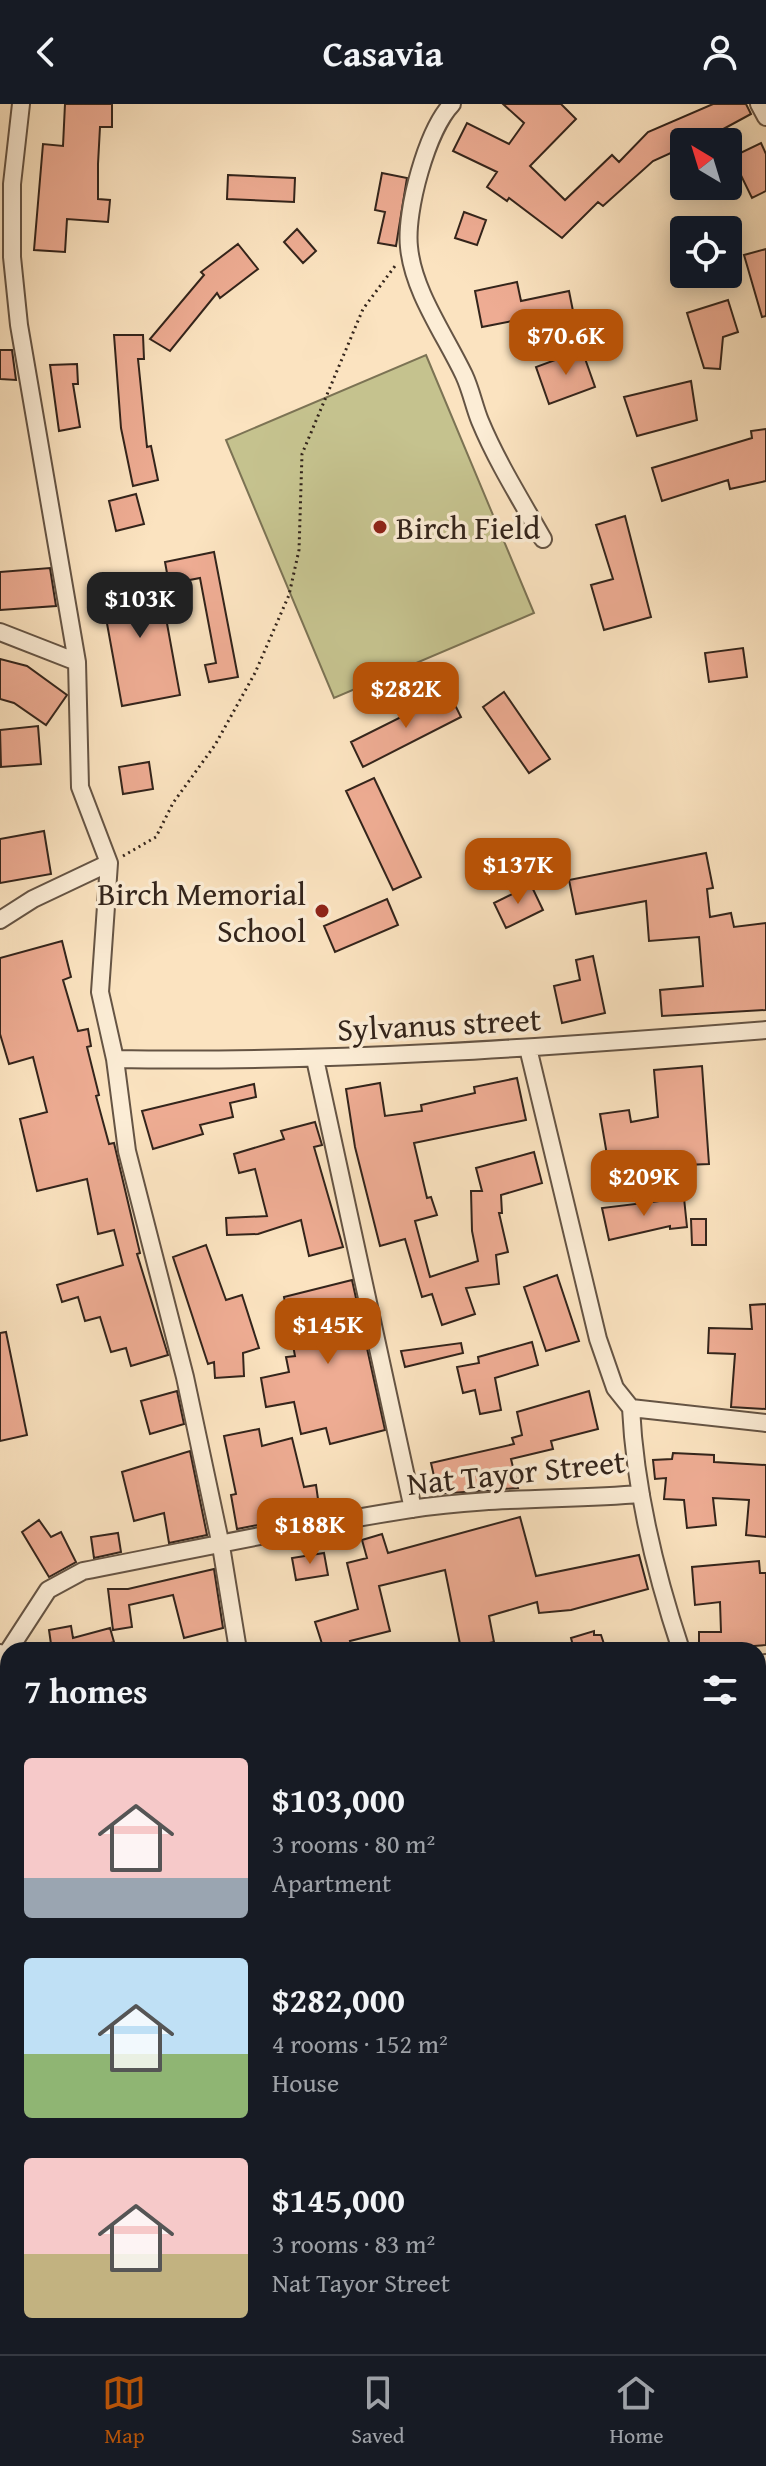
<!DOCTYPE html>
<meta charset="utf-8">
<style>
:root{--surface:#171b24;--page:#20242c;--text:#f1f3f6;--muted:#9ea1a6;--line:#363941;--accent:#b45309}
body{margin:0;font-family:"Gentium Book Plus",serif;background:var(--page);color:var(--text);height:100vh;display:flex;flex-direction:column;font-size:30px;white-space:nowrap}
*{box-sizing:border-box;margin:0}
p{font-size:26px;color:var(--muted)}
.icon{flex:none;width:44px;height:44px;fill:none;stroke:currentColor;stroke-width:2;stroke-linecap:round;stroke-linejoin:round}
.map{position:relative;flex:1;overflow:hidden}
.panel{position:absolute;left:0px;top:1538px;width:766px;height:712px;display:flex;flex-direction:column;background:var(--surface);border-radius:24px 24px 0 0;box-shadow:0 4px 20px #0003}
.panel>*{flex:none}
.needle{width:52px;rotate:322deg}
.controls{position:absolute;left:670px;top:24px;display:grid;gap:16px}
.controls a{display:grid;place-items:center;width:72px;height:72px;border-radius:8px;background:var(--surface);box-shadow:0 4px 20px #0003;font-size:40px}
.price{position:absolute;translate:-50% -68px;padding:0 18px;border-radius:16px;background:var(--accent);color:#fff;font-size:26px;line-height:52px;filter:drop-shadow(0 2px 4px #0008)}
.price::after{content:'';position:absolute;left:50%;top:48px;width:24px;height:18px;margin-left:-12px;background:inherit;clip-path:polygon(0 0,100% 0,50% 100%)}
.price.on{background:#222;color:#fff}
ul{padding:0;list-style:none}
li{display:flex;align-items:center;gap:24px;height:200px;padding:0 24px}
li span{display:grid;place-items:center;flex:none;width:224px;height:160px;border-radius:8px;color:#555}
li>.icon{margin-inline-start:auto}
span .icon{width:96px;height:96px;fill:#fffc;stroke-width:1}
li b{font-size:34px}
h2{display:flex;justify-content:space-between;align-items:center;height:96px;padding:0 24px;font-size:34px}
header{display:flex;justify-content:space-between;align-items:center;height:104px;padding:0 24px;background:var(--surface);font-size:36px;font-weight:600}
.dock{display:flex;justify-content:space-around;align-items:center;height:112px;border-top:2px solid var(--line);background:var(--surface);font-size:22px;color:var(--muted)}
.dock a{display:grid;justify-items:center;gap:4px}
.dock .on{color:var(--accent)}
.map>svg:first-child{display:block}
.green{fill:#c5c28e;stroke:#7c7354;stroke-width:2}
.lines{fill:none;stroke-linecap:round;stroke-linejoin:round}
.stream{stroke:#748073;stroke-width:5}
.building{fill:#eeac93;stroke:#33241b;stroke-width:2}
.minor-casing{stroke:#655444;stroke-width:20}
.path{stroke:#33241b;stroke-width:3;stroke-dasharray:2 4;stroke-linecap:butt}
.minor{stroke:#fcedd6;stroke-width:16}
.poi-dot{fill:#8f2418;stroke:#fcedd6;stroke-width:3}
.labels{text-anchor:middle;dominant-baseline:central;stroke-width:7;stroke-linejoin:round;paint-order:stroke}
.poi-label{font-size:32px;fill:#33241b;stroke:#fcedd6;text-anchor:start}
.street-label{font-size:32px;fill:#33241b;stroke:#fcedd6}
</style>
<header><svg class="icon" aria-label="back" viewBox="0 0 24 24"><path d="M15 5l-7 7 7 7"/></svg>Casavia<svg class="icon" aria-label="person" viewBox="0 0 24 24"><circle cx="12" cy="8" r="4"/><path d="M4 21q1-7 8-7t8 7"/></svg></header>
<div class="map">
<svg width="766" height="2250" viewBox="0 0 766 2250">
<rect width="100%" height="100%" fill="#fbe3c0"/>
<filter id="stains"><feTurbulence type="fractalNoise" baseFrequency=".0025" numOctaves="4"/><feColorMatrix values="0 0 0 0 .2 0 0 0 0 .09 0 0 0 0 .02 0 0 0 .5 -.17"/></filter>
<radialGradient id="worn" r=".72"><stop offset=".6" stop-color="#630" stop-opacity="0"/><stop offset="1" stop-color="#630" stop-opacity=".3"/></radialGradient>
<path class="green" d="M 426,251 L 534,509 L 334,594 L 226,336 Z
M 0,2008 L 8,2013 L 8,2176 L 0,2172 Z
M 66,2242 L 202,2242 L 198,2250 L 70,2250 Z"/>
<g class="lines">
<path class="stream" d="M 82,2242 L 84,2250"/>
</g>
<path class="building" d="M 65,0 L 112,0 L 112,23 L 100,23 L 98,60 L 98,95 L 110,96 L 108,118 L 67,115 L 65,148 L 34,146 L 43,40 L 63,42 Z
M 503,0 L 561,0 L 576,15 L 530,62 L 565,96 L 612,51 L 619,58 L 648,28 L 713,0 L 746,0 L 751,10 L 716,29 L 695,38 L 684,38 L 684,43 L 653,57 L 603,102 L 598,98 L 562,134 L 509,94 L 507,97 L 487,83 L 497,68 L 453,47 L 467,19 L 509,40 L 524,19 Z
M 761,39 L 766,50 L 766,87 L 752,94 L 732,53 Z
M 382,69 L 407,74 L 396,142 L 378,139 L 385,108 L 375,106 Z
M 228,71 L 295,74 L 294,98 L 227,95 Z
M 464,108 L 486,116 L 477,141 L 455,134 Z
M 297,125 L 316,147 L 303,159 L 284,138 Z
M 238,140 L 258,165 L 220,194 L 217,189 L 170,247 L 150,235 L 204,171 L 201,168 Z
M 766,145 L 766,212 L 762,213 L 744,151 Z
M 517,178 L 521,197 L 569,187 L 575,217 L 539,225 L 537,212 L 482,223 L 475,187 Z
M 728,196 L 738,228 L 723,233 L 720,265 L 704,264 L 687,209 Z
M 114,231 L 143,231 L 144,255 L 138,255 L 147,343 L 151,342 L 158,376 L 133,382 L 121,324 Z
M 0,246 L 12,246 L 16,276 L 0,275 Z
M 582,246 L 595,283 L 549,300 L 536,263 Z
M 77,260 L 78,280 L 73,280 L 80,323 L 59,327 L 50,261 Z
M 691,277 L 697,316 L 637,332 L 624,293 Z
M 766,325 L 766,377 L 730,385 L 728,376 L 662,397 L 652,364 L 752,334 L 751,327 Z
M 136,390 L 144,420 L 116,427 L 109,397 Z
M 625,412 L 651,513 L 604,526 L 591,481 L 613,475 L 596,421 Z
M 214,448 L 238,573 L 209,578 L 205,561 L 216,559 L 200,474 L 169,480 L 165,458 Z
M 50,464 L 56,502 L 0,506 L 0,468 Z
M 158,470 L 180,591 L 122,602 L 100,481 Z
M 743,544 L 747,573 L 709,578 L 705,549 Z
M 0,555 L 27,562 L 67,591 L 46,621 L 14,599 L 0,595 Z
M 504,588 L 550,655 L 529,669 L 483,603 Z
M 449,589 L 461,613 L 363,663 L 351,638 Z
M 38,622 L 41,660 L 1,663 L 0,626 Z
M 149,658 L 153,685 L 123,690 L 119,663 Z
M 374,674 L 421,773 L 393,786 L 346,687 Z
M 44,727 L 51,770 L 0,779 L 0,735 Z
M 706,749 L 713,784 L 707,785 L 710,813 L 731,809 L 734,823 L 766,819 L 766,906 L 662,912 L 660,886 L 703,882 L 699,833 L 649,837 L 646,797 L 576,810 L 569,776 Z
M 531,781 L 543,806 L 506,824 L 494,799 Z
M 387,795 L 398,821 L 335,848 L 324,822 Z
M 62,837 L 71,873 L 63,876 L 78,927 L 88,925 L 91,942 L 87,943 L 99,991 L 96,992 L 109,1040 L 114,1039 L 140,1149 L 137,1150 L 168,1251 L 131,1262 L 126,1244 L 111,1248 L 100,1213 L 85,1217 L 78,1193 L 62,1198 L 57,1181 L 123,1161 L 114,1126 L 98,1130 L 87,1075 L 37,1087 L 20,1015 L 47,1008 L 33,953 L 9,960 L 0,930 L 0,854 Z
M 593,852 L 605,909 L 562,919 L 554,882 L 580,876 L 576,856 Z
M 702,962 L 709,1060 L 685,1061 L 686,1066 L 656,1071 L 652,1051 L 608,1057 L 600,1010 L 629,1006 L 631,1018 L 658,1013 L 654,966 Z
M 517,974 L 526,1016 L 414,1039 L 427,1094 L 431,1093 L 437,1111 L 415,1117 L 430,1173 L 478,1157 L 472,1127 L 471,1087 L 482,1087 L 476,1064 L 534,1048 L 542,1079 L 501,1091 L 502,1109 L 499,1109 L 508,1148 L 496,1151 L 499,1180 L 466,1184 L 475,1210 L 442,1221 L 432,1190 L 422,1193 L 405,1135 L 380,1142 L 355,1043 L 346,985 L 380,979 L 385,1012 L 422,1007 L 421,1001 L 475,989 L 474,983 Z
M 254,980 L 256,993 L 230,999 L 233,1013 L 200,1021 L 203,1030 L 153,1045 L 142,1007 Z
M 315,1018 L 322,1041 L 314,1043 L 343,1143 L 309,1152 L 301,1116 L 258,1130 L 227,1131 L 226,1114 L 267,1112 L 255,1065 L 239,1069 L 234,1050 L 284,1035 L 281,1027 Z
M 684,1094 L 687,1123 L 670,1125 L 670,1122 L 609,1136 L 602,1104 Z
M 691,1115 L 706,1115 L 706,1141 L 692,1141 Z
M 206,1141 L 226,1196 L 242,1191 L 259,1244 L 243,1249 L 244,1272 L 215,1274 L 214,1258 L 208,1260 L 173,1153 Z
M 557,1171 L 579,1237 L 546,1247 L 524,1183 Z
M 352,1176 L 385,1326 L 330,1340 L 326,1324 L 301,1330 L 294,1298 L 266,1303 L 261,1274 L 289,1268 L 286,1253 L 295,1252 L 284,1193 Z
M 766,1200 L 766,1305 L 731,1303 L 735,1250 L 708,1249 L 709,1224 L 752,1225 L 750,1201 Z
M 6,1228 L 27,1331 L 0,1337 L 0,1229 Z
M 532,1238 L 538,1261 L 495,1274 L 501,1306 L 480,1310 L 475,1286 L 463,1289 L 457,1263 L 479,1259 L 478,1253 Z
M 461,1239 L 463,1249 L 405,1263 L 401,1247 Z
M 177,1287 L 184,1320 L 150,1330 L 141,1297 Z
M 589,1287 L 598,1325 L 551,1337 L 553,1345 L 511,1355 L 518,1384 L 438,1390 L 431,1359 L 514,1340 L 512,1334 L 522,1331 L 517,1308 Z
M 259,1325 L 262,1342 L 292,1334 L 304,1383 L 316,1381 L 320,1409 L 237,1425 L 231,1391 L 236,1390 L 224,1332 Z
M 190,1347 L 207,1431 L 169,1439 L 164,1409 L 134,1417 L 122,1368 Z
M 673,1349 L 714,1351 L 714,1358 L 766,1361 L 766,1433 L 746,1431 L 749,1396 L 713,1394 L 716,1421 L 687,1424 L 684,1396 L 664,1395 L 666,1374 L 655,1375 L 653,1356 L 672,1355 Z
M 520,1413 L 536,1472 L 639,1451 L 648,1485 L 571,1506 L 539,1509 L 537,1498 L 489,1512 L 494,1538 L 461,1545 L 445,1466 L 379,1482 L 390,1527 L 350,1537 L 353,1546 L 324,1546 L 315,1518 L 358,1505 L 347,1459 L 367,1454 L 362,1436 L 382,1430 L 388,1449 Z
M 39,1416 L 51,1433 L 61,1428 L 76,1458 L 49,1473 L 22,1428 Z
M 118,1429 L 121,1448 L 94,1454 L 91,1433 Z
M 324,1449 L 328,1471 L 296,1476 L 292,1454 Z
M 759,1457 L 760,1469 L 766,1469 L 766,1541 L 699,1546 L 699,1528 L 721,1528 L 720,1498 L 695,1501 L 692,1463 Z
M 214,1465 L 223,1524 L 184,1534 L 173,1491 L 129,1501 L 132,1523 L 113,1526 L 108,1485 L 128,1485 Z
M 71,1522 L 73,1534 L 110,1524 L 114,1538 L 85,1546 L 48,1546 L 47,1541 L 51,1540 L 49,1526 Z
M 594,1527 L 594,1531 L 601,1531 L 606,1546 L 574,1546 L 571,1534 Z"/>
<g class="lines">
<g class="minor-casing">
<path id="minor" d="M 21,0 L 12,80 L 12,153 L 19,221 L 77,558 L 80,683 L 109,759 L 100,888 L 115,955 L 127,1047 L 185,1273 L 221,1442 L 238,1546
M 452,0 C 427,26 405,107 409,143 C 413,187 445,231 464,271 C 471,286 474,302 480,317 C 497,358 521,396 543,435
M 759,0 L 766,13
M 0,528 L 77,558
M 0,816 L 33,795 L 109,759
M 528,944 L 598,1235 L 615,1284 L 631,1304
M 115,955 C 333,959 549,943 766,926
M 315,955 L 413,1405
M 631,1304 C 635,1386 655,1468 681,1546
M 631,1304 L 766,1319
M 9,1546 L 48,1486 L 83,1467 C 192,1446 301,1422 411,1405 C 487,1393 564,1396 641,1390
M 0,1549 L 8,1568
M 758,1560 L 766,1559
M 758,1750 L 766,1749
M 758,1794 L 766,1806
M 393,2242 L 398,2250"/>
</g>
<path class="path" d="M 123,752 L 156,733 L 173,699 L 215,641 L 255,569 L 289,491 L 299,446 L 302,350 L 363,205 L 395,162"/>
<use href="#minor" class="minor"/>
</g>
<g class="poi-dot">
<circle cx="380" cy="423" r="8"/>
<circle cx="322" cy="807" r="8"/>
</g>
<g class="labels">
<g class="poi-label">
<text x="396" y="423">Birch Field</text>
<text x="306" y="789" text-anchor="end">Birch Memorial<tspan x="306" dy="37">School</tspan></text>
</g>
<g class="street-label">
<text transform="translate(439 920) rotate(-3)">Sylvanus street</text>
<text transform="translate(516 1368) rotate(-6)">Nat Tayor Street</text>
</g>
</g>
<rect width="100%" height="100%" filter="url(#stains)"/>
<rect width="100%" height="100%" fill="url(#worn)"/>
</svg>
<div class="controls">
<a><svg class="needle" viewBox="-14 -14 28 28"><path d="M0-13l5 13h-10z" fill="#e53935"/><path d="M0 13l5-13h-10z" fill="#9ea1a6"/></svg></a>
<a><svg class="icon" aria-label="locate" viewBox="0 0 24 24"><circle cx="12" cy="12" r="6"/><path d="M12 2v4M12 18v4M2 12h4M18 12h4"/></svg></a>
</div>
<b class="price" style="left:566px;top:273px">$70.6K</b>
<b class="price on" style="left:140px;top:536px">$103K</b>
<b class="price" style="left:406px;top:626px">$282K</b>
<b class="price" style="left:518px;top:802px">$137K</b>
<b class="price" style="left:644px;top:1114px">$209K</b>
<b class="price" style="left:328px;top:1262px">$145K</b>
<b class="price" style="left:310px;top:1462px">$188K</b>
<section class="panel">
<h2>7 homes<svg class="icon" aria-label="filters" viewBox="0 0 24 24"><path d="M4 7h16M4 17h16"/><circle cx="9" cy="7" r="2"/><circle cx="15" cy="17" r="2"/></svg></h2>
<ul>
<li><span style="background:linear-gradient(#f6c9c9 75%,#9aa5b1 0)"><svg class="icon" aria-label="home" viewBox="0 0 24 24"><path d="M3 11l9-7 9 7M6 9v11h12V9"/></svg></span><div><b>$103,000</b><p>3 rooms · 80 m²</p><p>Apartment</p></div></li>
<li><span style="background:linear-gradient(#bfe0f5 60%,#8fb573 0)"><svg class="icon" aria-label="home" viewBox="0 0 24 24"><path d="M3 11l9-7 9 7M6 9v11h12V9"/></svg></span><div><b>$282,000</b><p>4 rooms · 152 m²</p><p>House</p></div></li>
<li><span style="background:linear-gradient(#f6c9c9 60%,#c2b280 0)"><svg class="icon" aria-label="home" viewBox="0 0 24 24"><path d="M3 11l9-7 9 7M6 9v11h12V9"/></svg></span><div><b>$145,000</b><p>3 rooms · 83 m²</p><p>Nat Tayor Street</p></div></li>
</ul>
</section>
</div>
<nav class="dock">
<a class="on"><svg class="icon" aria-label="map" viewBox="0 0 24 24"><path d="M3 6l6-2 6 2 6-2v14l-6 2-6-2-6 2zM9 4v14M15 6v14"/></svg>Map</a>
<a><svg class="icon" aria-label="saved" viewBox="0 0 24 24"><path d="M7 4h10v16l-5-4-5 4z"/></svg>Saved</a>
<a><svg class="icon" aria-label="home" viewBox="0 0 24 24"><path d="M3 11l9-7 9 7M6 9v11h12V9"/></svg>Home</a>
</nav>
